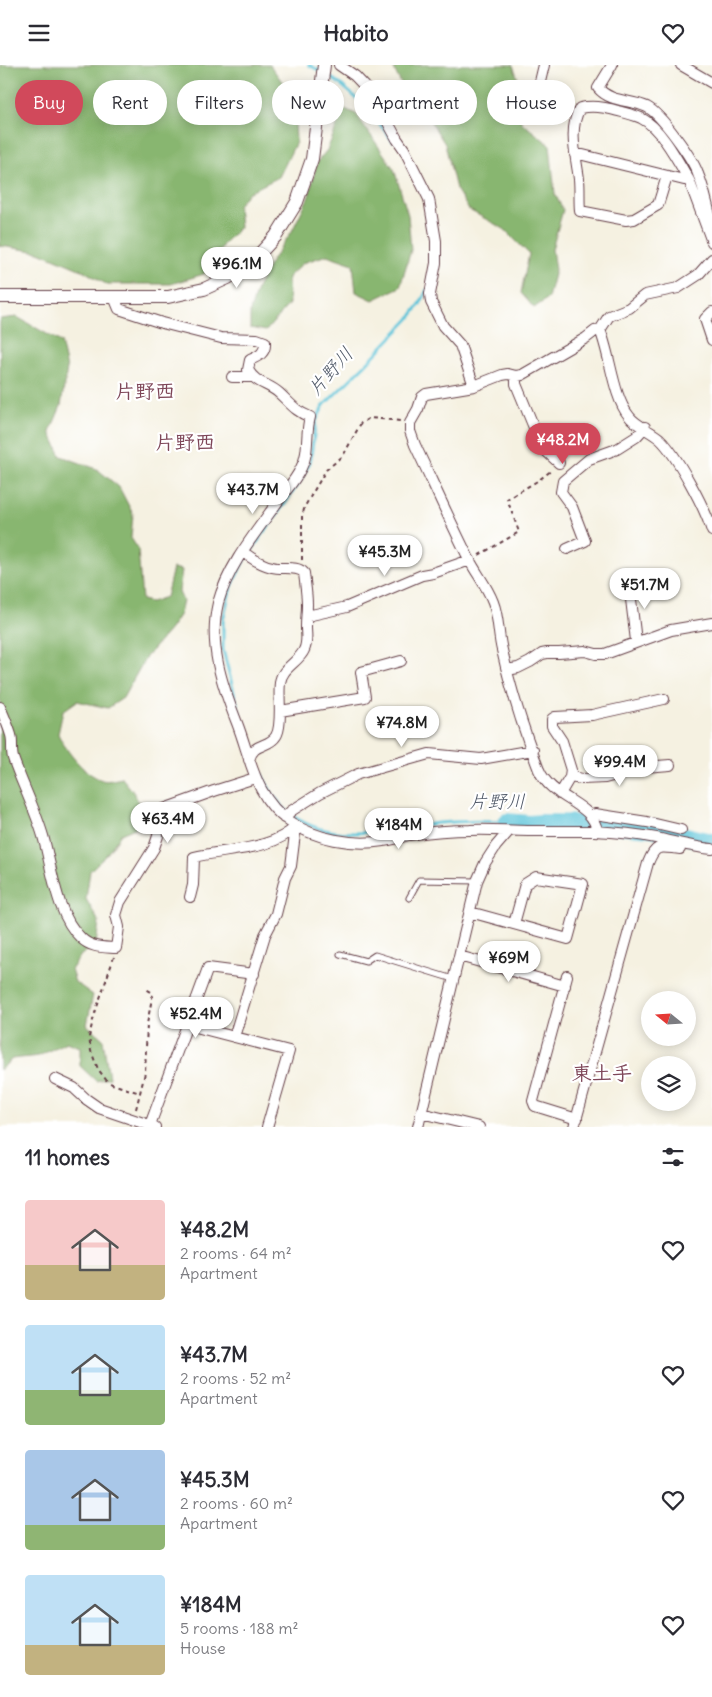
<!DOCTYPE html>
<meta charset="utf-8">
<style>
:root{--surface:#fff;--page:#f7f7f7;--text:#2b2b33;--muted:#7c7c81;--accent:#d1495b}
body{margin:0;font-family:Delius,"Klee One",sans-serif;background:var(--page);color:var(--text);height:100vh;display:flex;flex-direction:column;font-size:19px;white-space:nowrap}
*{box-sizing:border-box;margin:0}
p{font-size:16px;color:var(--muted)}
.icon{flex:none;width:28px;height:28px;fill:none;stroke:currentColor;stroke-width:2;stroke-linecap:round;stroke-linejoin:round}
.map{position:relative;height:1062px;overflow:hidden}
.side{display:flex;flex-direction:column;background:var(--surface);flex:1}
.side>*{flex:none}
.banner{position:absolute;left:15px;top:15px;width:682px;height:45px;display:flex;gap:10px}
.needle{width:32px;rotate:288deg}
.tools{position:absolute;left:641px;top:926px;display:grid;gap:10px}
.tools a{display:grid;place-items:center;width:55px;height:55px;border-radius:50%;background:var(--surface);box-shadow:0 2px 12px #0003;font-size:25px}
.price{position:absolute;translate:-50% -42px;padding:0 11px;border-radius:18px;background:#fff;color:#222;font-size:16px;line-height:32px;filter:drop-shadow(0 1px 2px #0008)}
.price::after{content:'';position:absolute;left:50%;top:30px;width:15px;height:11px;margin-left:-8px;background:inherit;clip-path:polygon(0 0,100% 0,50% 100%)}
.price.active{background:var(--accent);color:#fff}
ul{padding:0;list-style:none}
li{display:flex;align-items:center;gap:15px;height:125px;padding:0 25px}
li span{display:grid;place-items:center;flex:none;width:140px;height:100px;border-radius:5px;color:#555}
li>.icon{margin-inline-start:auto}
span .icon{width:60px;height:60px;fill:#fffc;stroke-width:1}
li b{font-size:21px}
h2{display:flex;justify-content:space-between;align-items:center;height:60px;padding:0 25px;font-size:21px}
.pill{padding:0 18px;border-radius:22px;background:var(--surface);box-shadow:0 2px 12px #0003;font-size:18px;line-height:45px}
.pill.active{background:var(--accent);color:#fff}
header{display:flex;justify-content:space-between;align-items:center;height:65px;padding:0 25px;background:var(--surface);font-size:22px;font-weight:700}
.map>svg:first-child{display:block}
.forest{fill:#88b66f;stroke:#696a4d}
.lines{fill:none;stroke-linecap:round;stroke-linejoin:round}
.stream{stroke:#5cc4d9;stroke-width:3}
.river{stroke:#5cc4d9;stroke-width:18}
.service-casing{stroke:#643e46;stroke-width:7}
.minor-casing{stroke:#643e46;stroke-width:12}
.tertiary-casing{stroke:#643e46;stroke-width:14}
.path{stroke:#643e46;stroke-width:2;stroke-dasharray:4 4;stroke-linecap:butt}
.service{stroke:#fff;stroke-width:5}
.minor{stroke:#fff;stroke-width:10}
.tertiary{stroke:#fff;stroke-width:12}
.labels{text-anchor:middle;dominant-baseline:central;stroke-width:4.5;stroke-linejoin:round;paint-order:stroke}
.water-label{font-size:19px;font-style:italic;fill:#505968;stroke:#fff}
.quarter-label{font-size:20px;font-weight:bold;fill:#7e4658;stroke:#fff}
</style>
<header><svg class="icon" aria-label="menu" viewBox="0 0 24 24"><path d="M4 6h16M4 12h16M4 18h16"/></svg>Habito<svg class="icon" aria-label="heart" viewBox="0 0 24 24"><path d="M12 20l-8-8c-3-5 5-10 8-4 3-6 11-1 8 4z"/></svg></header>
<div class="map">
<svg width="712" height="1062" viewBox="0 0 712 1062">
<rect width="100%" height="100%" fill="#fff"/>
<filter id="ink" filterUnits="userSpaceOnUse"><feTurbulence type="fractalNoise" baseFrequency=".02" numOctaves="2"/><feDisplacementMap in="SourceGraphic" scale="10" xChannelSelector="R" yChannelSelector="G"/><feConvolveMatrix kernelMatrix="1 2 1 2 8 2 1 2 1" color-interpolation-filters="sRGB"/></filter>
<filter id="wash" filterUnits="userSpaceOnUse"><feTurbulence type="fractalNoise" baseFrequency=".0096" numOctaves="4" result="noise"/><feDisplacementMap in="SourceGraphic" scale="20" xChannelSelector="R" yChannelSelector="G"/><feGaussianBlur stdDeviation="1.12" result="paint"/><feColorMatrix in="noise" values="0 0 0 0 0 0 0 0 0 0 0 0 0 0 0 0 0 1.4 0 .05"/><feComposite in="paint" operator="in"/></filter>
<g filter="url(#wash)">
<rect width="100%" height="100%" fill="#f5f1e1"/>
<path class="forest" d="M 0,0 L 270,0 L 294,33 L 296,77 L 279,112 L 249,127 L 238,140 L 240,162 L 224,178 L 204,209 L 171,219 L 106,219 L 84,206 L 39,187 L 1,181 L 0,182 Z
M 392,0 L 513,0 L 518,14 L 521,57 L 550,80 L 555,129 L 563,145 L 552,184 L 555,205 L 548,233 L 534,243 L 521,228 L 529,189 L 504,164 L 469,145 L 456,124 L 445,79 L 431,57 L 406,29 Z
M 343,43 L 356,49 L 394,104 L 408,150 L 411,185 L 400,222 L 373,235 L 356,227 L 353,199 L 327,190 L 303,198 L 288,212 L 289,239 L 266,266 L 250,263 L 250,246 L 258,221 L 269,200 L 292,166 L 309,131 L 317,97 L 327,85 L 337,61 Z
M 17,252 L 61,277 L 67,303 L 61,341 L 50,367 L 61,391 L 97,404 L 119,422 L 133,449 L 131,473 L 138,484 L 142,535 L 151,537 L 166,532 L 173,503 L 182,505 L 179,527 L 183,536 L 180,549 L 170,564 L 146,592 L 123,633 L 108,643 L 77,636 L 63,646 L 58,669 C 67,687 83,708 102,715 C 107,717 116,714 122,713 C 137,731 144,739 137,762 L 121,769 L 107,789 L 90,806 L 86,834 L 99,857 L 96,880 L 81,890 L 71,905 L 75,917 L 93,930 L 87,960 L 103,974 L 109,1013 L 96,1016 L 80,1001 L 80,982 L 66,977 L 39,991 L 12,994 L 0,1005 L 0,254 Z"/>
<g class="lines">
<path class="stream" d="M 309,0 L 320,6
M 325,9 C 354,26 373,51 393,76
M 242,658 L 223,585 L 223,555 L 230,526 L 242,499 L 299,418 L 310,397 L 316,356 L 324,340 L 364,301 L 409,254 L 420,239 L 427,225
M 254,695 C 264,714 274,738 293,751 C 336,781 391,763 438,758 C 461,756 484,756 507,757"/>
<path class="river" d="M 507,757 L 529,759 L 541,758 L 604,759 L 651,763 L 712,777"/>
</g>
</g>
<g filter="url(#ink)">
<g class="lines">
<g class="service-casing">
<path id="service" d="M 409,833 L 419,815 L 477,816
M 340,889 L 366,896 L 375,890 L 453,914"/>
</g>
<g class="minor-casing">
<path id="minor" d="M 339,0 L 355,11 L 373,30 L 397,74 L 404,84 L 429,134 L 436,176 L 436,198 L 430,229 L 431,237 L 443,261 L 460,280 L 474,321
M 612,0 L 598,23 C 611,38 630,34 647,42 C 661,49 693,94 698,109 C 705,125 707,141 712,157
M 681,0 L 712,18
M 538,25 L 544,0
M 575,90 L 583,90 L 684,115 L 689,115 L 712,177
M 667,111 L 658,140 L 634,154 L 626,155 L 580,146 C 579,135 580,124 579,114 C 576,91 568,64 580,43 C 593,40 605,42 618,46 C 626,48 634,50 641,53 C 661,63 678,96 689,115
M 114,232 L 119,244 L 162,258 L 221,273 L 257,274 L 265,277 C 266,288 259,291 250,295 L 248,305 C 256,319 268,318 279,328 C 290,338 295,346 310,352 C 305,369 310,387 301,403 C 296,414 288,423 281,432 C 258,465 229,498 218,538 C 208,580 222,620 237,658 C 251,694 255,734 290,757 C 315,774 353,781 383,776 C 392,775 400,772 409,770 C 429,767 450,765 470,765 C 490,764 509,766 528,766 C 550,766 572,766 594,766 C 614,767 636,769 656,773 C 674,777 693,782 712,784
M 712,247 L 705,254 L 712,275
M 600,265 L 609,251 L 629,243 L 645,230 L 678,223 L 698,210 L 712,194
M 516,311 L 516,319 L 540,377 L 544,384 L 559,398
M 232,312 L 252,312
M 567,484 L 585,476 L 572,442 L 561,427 L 563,416 L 589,394 L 617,384 L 636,372 L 645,362
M 243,487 C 251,493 262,500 272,502 C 282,505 297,500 304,508 C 305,518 307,529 307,539 C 307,547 306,554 306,562 C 306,570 308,577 304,585 C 299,597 281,603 280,618 C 278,631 283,660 276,671 C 269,683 253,677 249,695
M 635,512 L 630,526 L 636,576
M 307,551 L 347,542 L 422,510 L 433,508 L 470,495
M 507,605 L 518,603 L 530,597 L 542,589 L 547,588 L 559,588 L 585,586 L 596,589 L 605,589 L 671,565 L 712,558
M 0,642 C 4,651 8,660 11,670 C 13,677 11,685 13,693 C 22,719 35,744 43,771 C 52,802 56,850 81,873 C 91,883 103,882 116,883 L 119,862 L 116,850 L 120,837 L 154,783 L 158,771 L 159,752 L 164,744 L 214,726 L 255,713
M 280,646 L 365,632 L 361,607 L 401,596
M 570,712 L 582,714 L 605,713 L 645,702 L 670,700
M 560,729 L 570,712 L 571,705 L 562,676 L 552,661 L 552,654 L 555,652 L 592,650 L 664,634
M 591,751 L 595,749 L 647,757 L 681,765
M 284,753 L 291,746 L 320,728 L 358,709 L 429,689 L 481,694 L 533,685
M 597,766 C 593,737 552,735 539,705 C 524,666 511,626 502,585 C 498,570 499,552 493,537 C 487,521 476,508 469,494 C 450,456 433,418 415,380 L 410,366 L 410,358 L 418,344 L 422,332 L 426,329 L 474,321 L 502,310 L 508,309 L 516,311 L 522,310 L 586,273 L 595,266 L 600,265 C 610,288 613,332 629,351 C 635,360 651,366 660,374 C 677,390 705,443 712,466
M 190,832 L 193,820 L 194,792 C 225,784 273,786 296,761
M 470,847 L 568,874 L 583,819 L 536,812 L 525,819 L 514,859
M 459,891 L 565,921
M 567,911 L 533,1036 L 535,1041 L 577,1054
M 188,960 L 289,986 L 267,1062
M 234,972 L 265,870 L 276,849 L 285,813 L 291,801 L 296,761
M 55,1014 L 74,1023 L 86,1034 L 99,1043 L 155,1062
M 421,1048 L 479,1062
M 150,1060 L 208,903 L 254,909
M 418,1062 L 477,816 L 485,798 L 496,781 L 509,766
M 574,1062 L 648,798 C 656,778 660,782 680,784"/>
</g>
<g class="tertiary-casing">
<path id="tertiary" d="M 0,232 L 168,232 L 204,224 L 228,213 L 251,198 L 276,171 L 297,137 L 312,94 L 324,0"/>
</g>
<path class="path" d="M 479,490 L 519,467 L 507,434 L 539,415 L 552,405
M 302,495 L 302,451 L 305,441 L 326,405 L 343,391 L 361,358 L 370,353 L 401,356
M 114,892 L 94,951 L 89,972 L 91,986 L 98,1004 L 107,1016 L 112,1019 L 140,1028
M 136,1044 L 145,1008 L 147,959 L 153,928 L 146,924"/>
<use href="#service" class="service"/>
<use href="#minor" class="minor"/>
<use href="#tertiary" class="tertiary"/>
</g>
</g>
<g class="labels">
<g class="water-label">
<text transform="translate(330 306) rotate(-48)">片野川</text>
<text x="497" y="736">片野川</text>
</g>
<g class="quarter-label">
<text x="145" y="325">片野西</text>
<text x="185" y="376">片野西</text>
<text x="602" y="1007">東土手</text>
</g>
</g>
</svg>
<div class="tools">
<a><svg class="needle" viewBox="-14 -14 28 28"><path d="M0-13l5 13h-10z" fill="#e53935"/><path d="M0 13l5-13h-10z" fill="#7c7c81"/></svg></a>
<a><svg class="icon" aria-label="layers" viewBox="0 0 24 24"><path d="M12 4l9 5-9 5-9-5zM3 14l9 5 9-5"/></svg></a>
</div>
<b class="price" style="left:237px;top:224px">¥96.1M</b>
<b class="price active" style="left:563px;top:400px">¥48.2M</b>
<b class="price" style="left:253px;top:450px">¥43.7M</b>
<b class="price" style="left:385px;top:512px">¥45.3M</b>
<b class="price" style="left:645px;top:545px">¥51.7M</b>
<b class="price" style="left:402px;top:683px">¥74.8M</b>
<b class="price" style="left:620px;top:722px">¥99.4M</b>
<b class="price" style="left:168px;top:779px">¥63.4M</b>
<b class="price" style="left:399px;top:785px">¥184M</b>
<b class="price" style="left:509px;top:918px">¥69M</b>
<b class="price" style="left:196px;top:974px">¥52.4M</b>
<div class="banner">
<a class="pill active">Buy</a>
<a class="pill">Rent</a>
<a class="pill">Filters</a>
<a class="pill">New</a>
<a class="pill">Apartment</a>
<a class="pill">House</a>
</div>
</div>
<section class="side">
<h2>11 homes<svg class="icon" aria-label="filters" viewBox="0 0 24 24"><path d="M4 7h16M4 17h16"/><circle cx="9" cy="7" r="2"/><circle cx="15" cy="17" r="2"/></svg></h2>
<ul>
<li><span style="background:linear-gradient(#f6c9c9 65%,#c2b280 0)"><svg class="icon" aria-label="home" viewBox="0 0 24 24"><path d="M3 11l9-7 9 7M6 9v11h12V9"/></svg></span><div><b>¥48.2M</b><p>2 rooms · 64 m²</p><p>Apartment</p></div><svg class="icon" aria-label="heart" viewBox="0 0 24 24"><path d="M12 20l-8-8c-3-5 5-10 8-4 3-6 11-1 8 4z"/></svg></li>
<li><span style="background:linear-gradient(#bfe0f5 65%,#8fb573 0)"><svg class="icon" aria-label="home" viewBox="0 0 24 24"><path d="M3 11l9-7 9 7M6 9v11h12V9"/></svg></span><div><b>¥43.7M</b><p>2 rooms · 52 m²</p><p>Apartment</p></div><svg class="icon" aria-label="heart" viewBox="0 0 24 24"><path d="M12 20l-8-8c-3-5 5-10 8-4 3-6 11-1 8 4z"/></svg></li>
<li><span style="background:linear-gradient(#a9c7e8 75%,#8fb573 0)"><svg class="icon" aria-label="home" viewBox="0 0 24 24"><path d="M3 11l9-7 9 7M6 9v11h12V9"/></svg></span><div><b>¥45.3M</b><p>2 rooms · 60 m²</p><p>Apartment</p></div><svg class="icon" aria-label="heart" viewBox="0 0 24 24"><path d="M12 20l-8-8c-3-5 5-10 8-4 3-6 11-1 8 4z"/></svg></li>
<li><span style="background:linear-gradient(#bfe0f5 70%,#c2b280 0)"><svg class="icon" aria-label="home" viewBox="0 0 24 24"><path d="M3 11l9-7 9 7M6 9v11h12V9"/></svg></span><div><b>¥184M</b><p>5 rooms · 188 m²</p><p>House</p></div><svg class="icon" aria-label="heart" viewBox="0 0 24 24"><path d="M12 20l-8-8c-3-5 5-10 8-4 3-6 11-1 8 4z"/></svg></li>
</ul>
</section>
